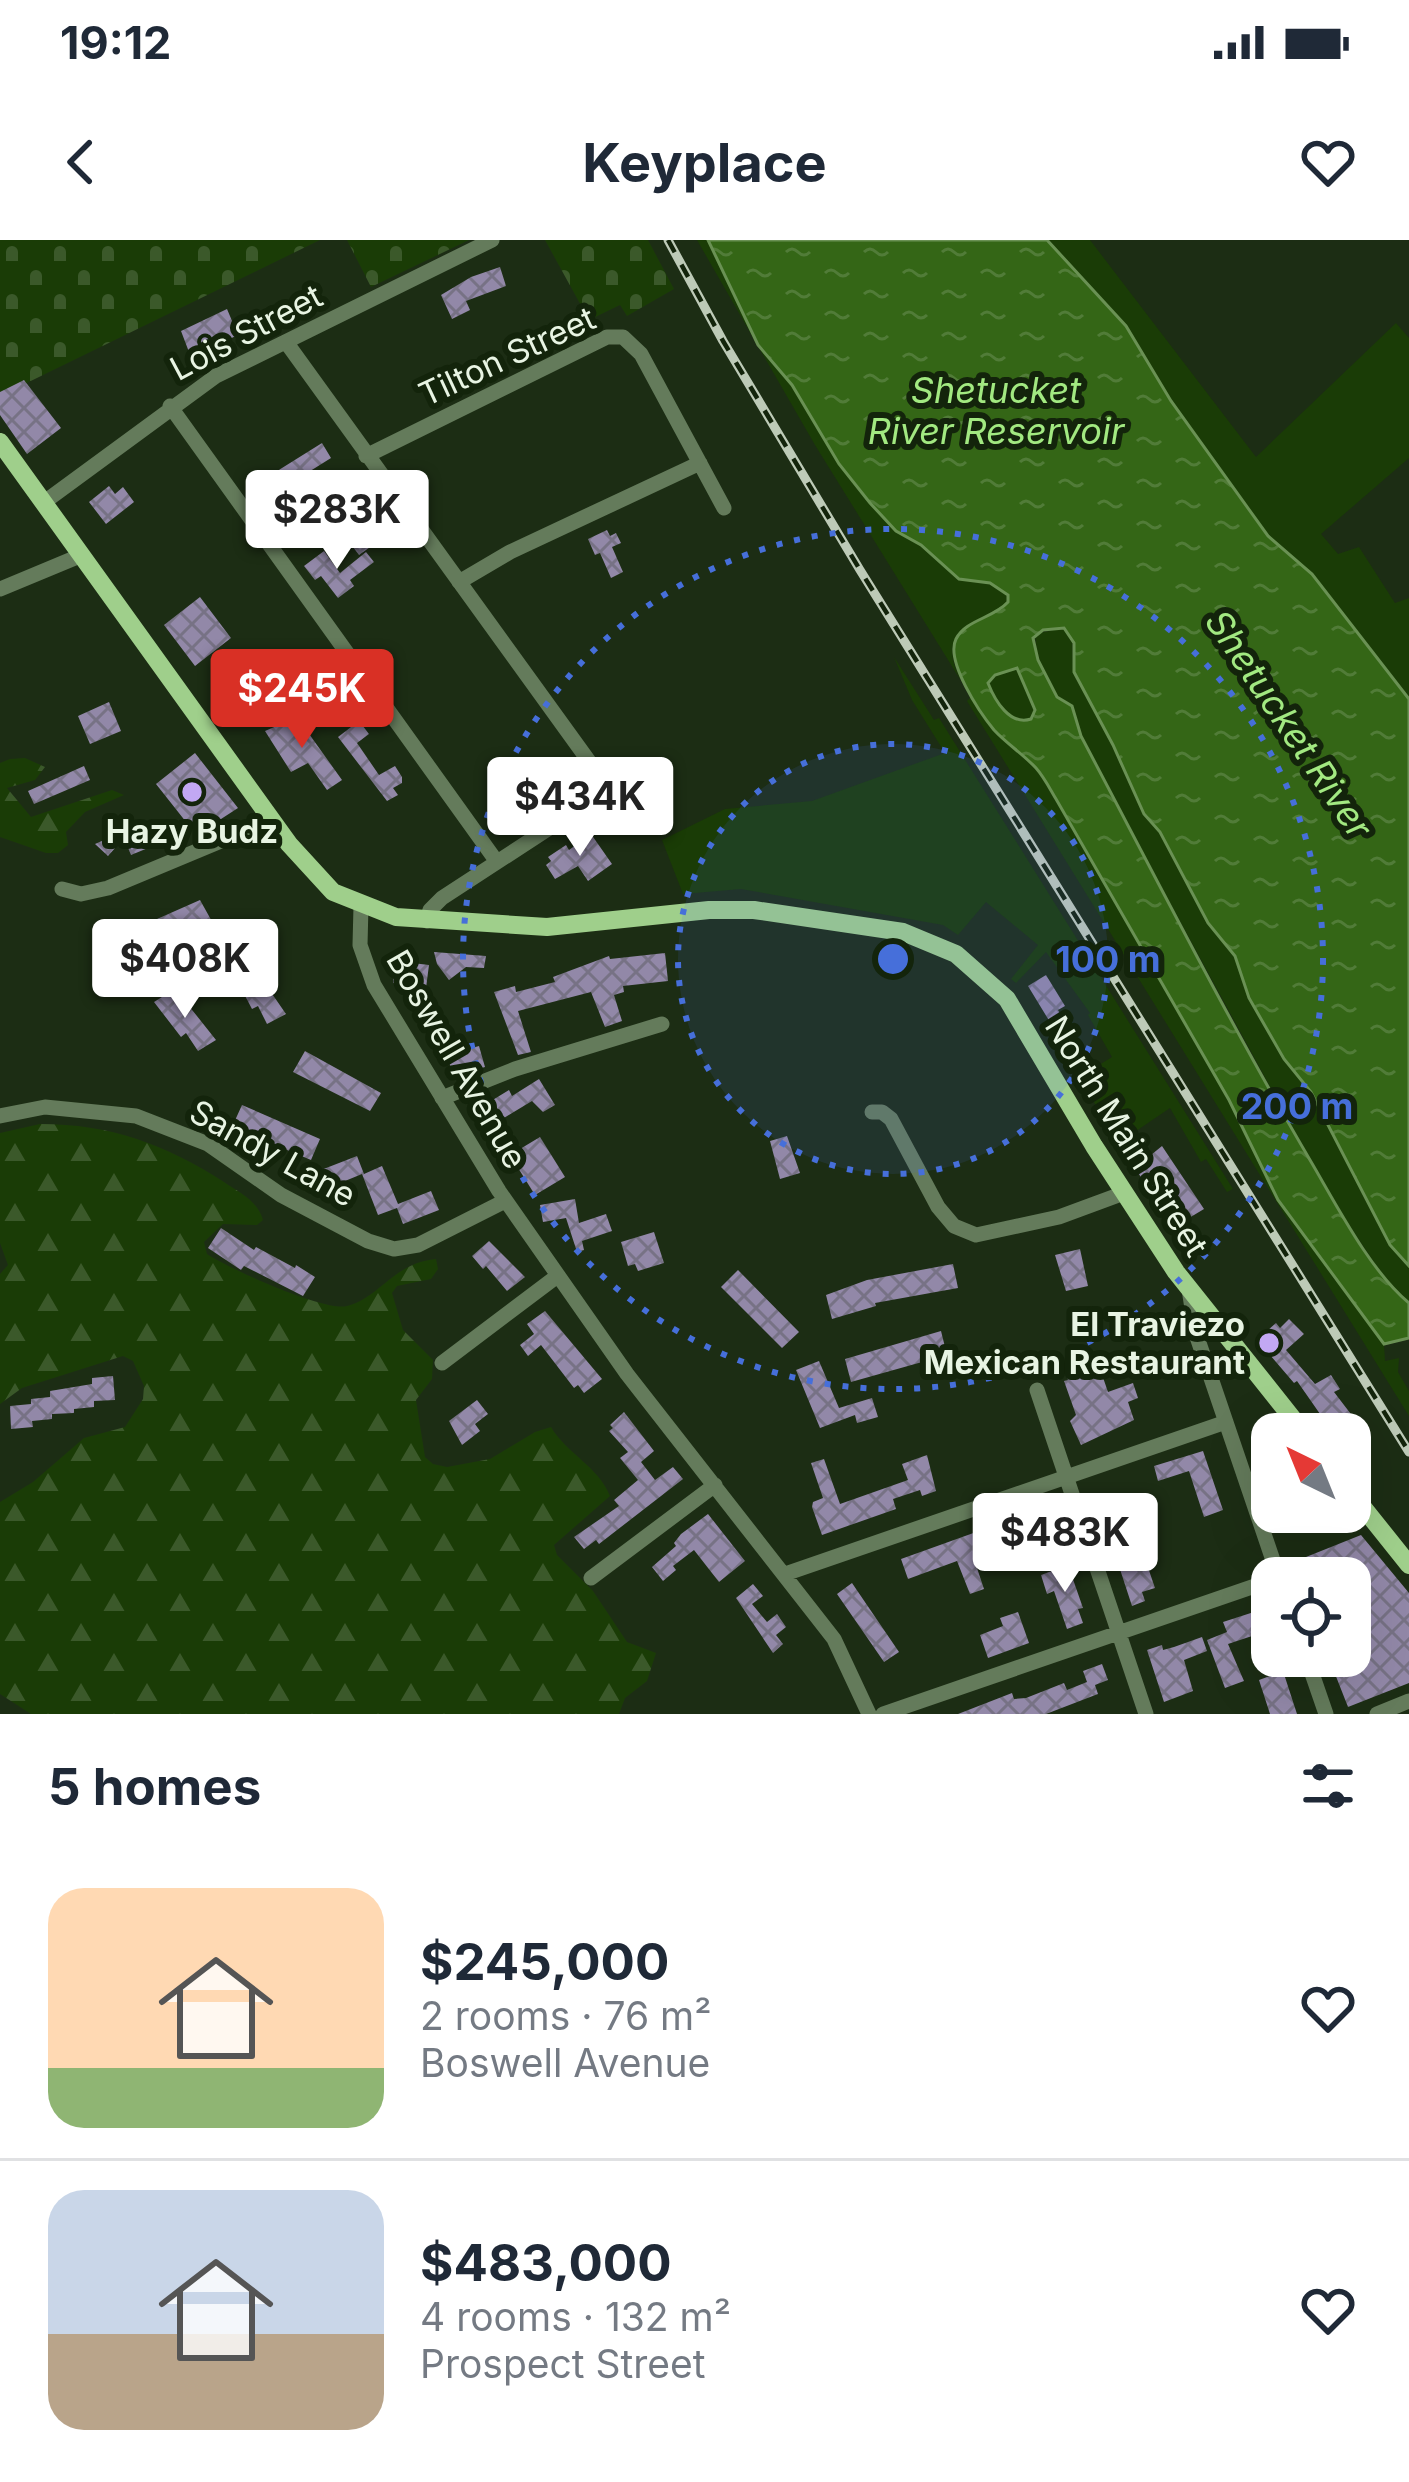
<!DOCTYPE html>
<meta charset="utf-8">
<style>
:root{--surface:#fff;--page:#f2f2f3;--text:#1f2937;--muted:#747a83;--line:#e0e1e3;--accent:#d93025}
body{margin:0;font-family:Inter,sans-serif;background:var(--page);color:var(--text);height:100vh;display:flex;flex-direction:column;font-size:45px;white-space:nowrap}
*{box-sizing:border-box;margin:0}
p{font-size:39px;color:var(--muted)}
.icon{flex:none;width:66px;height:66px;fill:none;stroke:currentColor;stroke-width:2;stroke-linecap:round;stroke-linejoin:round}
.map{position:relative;height:1474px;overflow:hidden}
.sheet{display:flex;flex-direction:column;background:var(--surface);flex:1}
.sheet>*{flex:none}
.needle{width:78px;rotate:317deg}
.buttons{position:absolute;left:1251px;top:1173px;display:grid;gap:24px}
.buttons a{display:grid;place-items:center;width:120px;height:120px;border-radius:24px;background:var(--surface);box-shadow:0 12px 48px #0002;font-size:60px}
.price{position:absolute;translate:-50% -102px;padding:0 27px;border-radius:12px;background:#fff;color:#222;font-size:39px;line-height:78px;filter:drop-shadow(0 3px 6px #0008)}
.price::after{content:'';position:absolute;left:50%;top:72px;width:36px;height:27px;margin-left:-18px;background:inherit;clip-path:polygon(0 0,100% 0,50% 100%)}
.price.selected{background:var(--accent);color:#fff}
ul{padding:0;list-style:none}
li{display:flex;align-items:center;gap:36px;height:300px;padding:0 48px}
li+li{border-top:3px solid var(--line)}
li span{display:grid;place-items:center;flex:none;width:336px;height:240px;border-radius:36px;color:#555}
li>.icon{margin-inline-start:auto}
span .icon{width:144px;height:144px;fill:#fffc;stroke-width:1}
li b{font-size:51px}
h2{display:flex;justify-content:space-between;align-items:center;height:144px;padding:0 48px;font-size:51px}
.status{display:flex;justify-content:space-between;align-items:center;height:84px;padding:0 60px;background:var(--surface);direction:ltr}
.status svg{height:33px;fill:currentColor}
header{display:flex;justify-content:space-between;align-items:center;height:156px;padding:0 48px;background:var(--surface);font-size:54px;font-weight:700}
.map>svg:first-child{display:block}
.forest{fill:url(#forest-firs)}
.cemetery{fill:url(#cemetery-stones)}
.park{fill:#1a3c06}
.water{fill:url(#water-ripples);stroke:#6a9154;stroke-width:3;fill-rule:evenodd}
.building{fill:url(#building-cross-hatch)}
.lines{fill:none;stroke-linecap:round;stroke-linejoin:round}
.minor{stroke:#647b5b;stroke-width:15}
.major{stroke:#9fcf8b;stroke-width:18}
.rail-casing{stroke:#bdcab7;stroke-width:9}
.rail{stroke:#13240b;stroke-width:4.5;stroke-dasharray:14;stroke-linecap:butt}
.ring{fill:none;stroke:#466fda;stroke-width:6;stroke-dasharray:6 12}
.poi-dot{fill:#c2a8f3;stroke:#13240b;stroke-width:4.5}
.labels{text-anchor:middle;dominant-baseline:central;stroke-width:12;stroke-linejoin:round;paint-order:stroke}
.street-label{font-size:33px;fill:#e8f4e3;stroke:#13240b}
.poi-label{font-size:33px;font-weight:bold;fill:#e8f4e3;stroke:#13240b}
.water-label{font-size:36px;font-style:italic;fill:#a2e981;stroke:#13240b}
.centre{fill:#466fda;stroke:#13240b;stroke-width:6}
.ring-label{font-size:36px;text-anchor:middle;font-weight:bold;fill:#466fda;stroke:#13240b;stroke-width:12;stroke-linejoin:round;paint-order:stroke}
</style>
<div class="status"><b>19:12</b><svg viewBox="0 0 49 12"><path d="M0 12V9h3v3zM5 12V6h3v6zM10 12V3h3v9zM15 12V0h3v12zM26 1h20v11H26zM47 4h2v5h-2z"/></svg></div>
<header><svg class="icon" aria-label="back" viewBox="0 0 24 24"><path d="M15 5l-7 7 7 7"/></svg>Keyplace<svg class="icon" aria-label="heart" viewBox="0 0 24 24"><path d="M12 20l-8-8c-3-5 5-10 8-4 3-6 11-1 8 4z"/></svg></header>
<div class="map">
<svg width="1409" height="1474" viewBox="0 0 1409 1474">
<defs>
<pattern id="forest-firs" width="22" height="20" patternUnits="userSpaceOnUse" patternTransform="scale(3)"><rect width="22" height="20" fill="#1a3c06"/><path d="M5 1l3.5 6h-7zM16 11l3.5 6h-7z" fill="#3b592a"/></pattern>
<pattern id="cemetery-stones" width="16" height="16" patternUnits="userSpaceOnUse" patternTransform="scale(3)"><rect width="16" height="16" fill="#1a3c06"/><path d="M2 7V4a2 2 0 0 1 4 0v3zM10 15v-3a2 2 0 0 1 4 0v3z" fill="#3b592a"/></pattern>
<pattern id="water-ripples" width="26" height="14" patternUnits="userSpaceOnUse" patternTransform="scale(3)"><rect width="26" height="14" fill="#346616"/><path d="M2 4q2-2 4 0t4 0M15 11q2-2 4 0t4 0" fill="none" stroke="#517c38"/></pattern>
<pattern id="building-cross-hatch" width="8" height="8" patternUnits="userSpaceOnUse" patternTransform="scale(3)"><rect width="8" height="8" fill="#9288a8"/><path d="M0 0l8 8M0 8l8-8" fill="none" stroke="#777285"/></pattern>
</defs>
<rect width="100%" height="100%" fill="#1c2d14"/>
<path class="forest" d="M 10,519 L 25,518 L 45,527 L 35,540 L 7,548 L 31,577 L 112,550 L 124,555 L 85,572 L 66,592 L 68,605 L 58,613 L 46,613 L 0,597 L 0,523 Z
M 40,884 C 110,884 165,904 224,942 C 240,953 258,961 263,980 L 257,985 L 223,984 L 204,1002 L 207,1014 C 228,1028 324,1072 347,1066 C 381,1057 393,1023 436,1019 L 438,1029 L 431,1039 L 397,1046 L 392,1053 L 403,1090 L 433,1120 L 432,1139 L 416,1160 L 425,1217 L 433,1224 L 447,1227 L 490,1219 L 535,1192 L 551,1187 C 567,1214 598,1226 610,1256 L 554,1305 L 557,1315 L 593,1351 L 627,1402 L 656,1413 L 647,1441 L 625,1458 L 619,1474 L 31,1474 L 0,1454 L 0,1262 L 33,1242 L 84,1198 L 125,1187 L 143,1159 L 144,1146 L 133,1121 L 123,1116 L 22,1148 L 0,1164 L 0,1034 L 8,1025 L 0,1003 L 0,893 Z"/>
<path class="cemetery" d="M 0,0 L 320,0 L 0,156 Z
M 347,0 L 469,0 L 371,47 Z
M 545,0 L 648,0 L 674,49 L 627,76 L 620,65 L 589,80 Z"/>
<path class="park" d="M 697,0 L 708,0 L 758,105 L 792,145 L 839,224 L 870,263 L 898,293 L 927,309 L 959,339 L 990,343 L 1008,355 L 1008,362 C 995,377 974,378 960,392 C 926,428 1015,507 1038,530 L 1229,860 L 1264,935 L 1334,1039 L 1365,1073 L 1384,1104 L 1385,1121 L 1399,1118 L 1398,1132 L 1409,1151 L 1409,1176 L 967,461 L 971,457 L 815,205 Z
M 1047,0 L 1090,0 L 1256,217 L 1396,83 L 1409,98 L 1409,218 L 1321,294 L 1338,314 L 1359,307 L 1395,363 L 1409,358 L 1409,459 L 1312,334 L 1268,296 L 1171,161 L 1126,86 Z
M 1064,388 L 1072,398 L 1073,432 L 1113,505 L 1144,574 L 1160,592 L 1208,683 L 1235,716 L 1252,763 L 1284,819 L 1311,852 L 1390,1005 L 1409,1026 L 1409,1063 L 1386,1040 L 1329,955 L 1038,420 L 1035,394 Z
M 894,417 L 934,480 L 939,478 L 1233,949 L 1227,952 L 1206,919 L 1201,922 L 1170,868 L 1120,902 L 1078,838 L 1112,817 L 1088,775 L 1090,773 L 1046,712 L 1016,743 L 1011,739 L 1038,705 L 986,662 L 958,695 L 943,685 L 741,649 L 683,654 L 662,600 L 725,569 L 812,561 L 945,513 L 912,460 Z
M 1009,428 L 1017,428 L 1035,467 L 1031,479 C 1010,485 993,460 988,441 Z"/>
<path class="water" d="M 708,0 L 1047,0 L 1126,86 L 1171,161 L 1268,296 L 1312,334 L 1409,459 L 1409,1026 L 1390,1005 L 1311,852 L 1284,819 L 1249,758 L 1235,716 L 1208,683 L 1160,592 L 1144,574 L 1113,505 L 1074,432 L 1074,403 L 1064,388 L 1043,390 L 1033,398 L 1038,420 L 1057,457 L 1072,466 L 1081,496 C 1156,638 1229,782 1310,920 C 1336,964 1370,1031 1409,1063 L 1409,1098 L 1384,1104 L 1278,960 L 1229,860 L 1056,559 C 1050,549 1044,537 1036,528 C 1023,514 1007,504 994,490 C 980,473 945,421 956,399 C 965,380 994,378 1008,362 L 1008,355 L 990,343 L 959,339 L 921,305 L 896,291 L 870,263 L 839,224 L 792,145 L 758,105 ZM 1017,428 L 1035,470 L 1031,479 C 1010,486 995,461 988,443 L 995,435 Z"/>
<path class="building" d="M 500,27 L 506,46 L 466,61 L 470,70 L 452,79 L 441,55 L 471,37 Z
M 227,69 L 238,95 L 223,102 L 221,97 L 189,112 L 181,91 Z
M 24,140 L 61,188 L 27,214 L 0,175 L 0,152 Z
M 322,203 L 331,218 L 275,253 L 266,238 Z
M 346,236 L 356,251 L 349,256 L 380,300 L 359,315 L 338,287 L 341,284 L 329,266 L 300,285 L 290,270 Z
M 109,246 L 115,254 L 123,247 L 134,262 L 106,284 L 89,262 Z
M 607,290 L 610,296 L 616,293 L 621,303 L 612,307 L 623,332 L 611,338 L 600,313 L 595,315 L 588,299 Z
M 324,311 L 340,333 L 366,312 L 374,322 L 350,340 L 354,346 L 338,358 L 321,336 L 315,340 L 304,326 Z
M 200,357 L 231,398 L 195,426 L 164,385 Z
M 109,462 L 121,491 L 90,504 L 78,476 Z
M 297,477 L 342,540 L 327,550 L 308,523 L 291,532 L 265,491 Z
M 359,481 L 369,494 L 357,503 L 379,535 L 395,526 L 402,537 L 402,543 L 393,548 L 398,555 L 387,561 L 338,497 Z
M 195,513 L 238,568 L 204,590 L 197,582 L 190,587 L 156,544 Z
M 84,526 L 90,540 L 34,564 L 28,551 Z
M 138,585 L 148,608 L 131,615 L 124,598 L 108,616 L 95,604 Z
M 591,594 L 612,624 L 588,641 L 578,626 L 555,639 L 546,625 L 551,621 L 548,617 L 566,605 L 569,610 Z
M 200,660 L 219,694 L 215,695 L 222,713 L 170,735 L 148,683 Z
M 434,712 L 486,716 L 484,728 L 466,727 L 449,740 L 437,724 Z
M 665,713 L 668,741 L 623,746 L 624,752 L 614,755 L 622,781 L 605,787 L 591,752 L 518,771 L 531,812 L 518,815 L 494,752 L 515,746 L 516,752 L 555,742 L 553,737 L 609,716 L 610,719 Z
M 396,721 L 429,725 L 426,748 L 393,743 Z
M 250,722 L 286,774 L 267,784 L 258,766 L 252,769 L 242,750 L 239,752 L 229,734 Z
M 1046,735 L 1065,766 L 1058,770 L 1081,808 L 1066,817 L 1053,794 L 1056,792 L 1028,746 Z
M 173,750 L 185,769 L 189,766 L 216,800 L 198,811 L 186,793 L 181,797 L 154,762 Z
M 479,806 L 485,827 L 453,836 L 447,815 Z
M 305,811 L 381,853 L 370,871 L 293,832 Z
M 539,839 L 555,865 L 543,872 L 532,861 L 489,887 L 478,869 L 509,850 L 512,856 Z
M 242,865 L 320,899 L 311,920 L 232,887 Z
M 787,896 L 800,933 L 780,939 L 770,901 Z
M 540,897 L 565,937 L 535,955 L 510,915 Z
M 1162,906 L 1204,969 L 1189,978 L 1168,946 L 1153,956 L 1135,928 Z
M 357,916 L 364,934 L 382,926 L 398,964 L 431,951 L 439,970 L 403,984 L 397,968 L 378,975 L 362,934 L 328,948 L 321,930 Z
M 575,959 L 579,983 L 606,974 L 612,991 L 582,1001 L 584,1010 L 577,1012 L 566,978 L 543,982 L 540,965 Z
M 221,988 L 254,1010 L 256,1007 L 295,1028 L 296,1025 L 315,1037 L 303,1056 L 244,1026 L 241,1030 L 208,1008 Z
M 654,992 L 664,1023 L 638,1031 L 635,1024 L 628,1026 L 621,1002 Z
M 489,1001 L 525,1037 L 507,1051 L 486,1026 L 483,1029 L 472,1016 Z
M 1080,1009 L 1088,1046 L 1066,1051 L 1055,1015 Z
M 953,1024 L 958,1048 L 875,1063 L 876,1066 L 832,1079 L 826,1055 L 867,1040 Z
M 738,1030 L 799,1092 L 782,1108 L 721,1047 Z
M 545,1071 L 602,1139 L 584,1153 L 578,1145 L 574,1148 L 541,1105 L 528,1116 L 520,1105 L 534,1094 L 527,1084 Z
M 1289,1079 L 1304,1094 L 1286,1110 L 1315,1144 L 1331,1135 L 1340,1149 L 1334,1152 L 1357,1182 L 1352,1186 L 1358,1194 L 1334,1194 L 1297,1141 L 1294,1143 L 1257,1100 L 1276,1083 L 1280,1088 Z
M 941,1091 L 947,1115 L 851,1142 L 845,1119 Z
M 819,1121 L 839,1168 L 872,1158 L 878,1177 L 857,1183 L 855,1175 L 820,1188 L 796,1130 Z
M 1098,1123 L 1108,1152 L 1133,1143 L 1138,1158 L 1128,1162 L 1134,1180 L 1081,1205 L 1070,1181 L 1076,1175 L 1064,1141 L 1068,1140 L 1066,1135 Z
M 113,1136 L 115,1160 L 94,1161 L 94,1167 L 74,1169 L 74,1173 L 52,1174 L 52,1179 L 32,1181 L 33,1187 L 11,1189 L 10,1166 L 31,1164 L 31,1159 L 50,1157 L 50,1151 L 92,1144 L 92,1138 Z
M 477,1160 L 488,1174 L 475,1184 L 480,1191 L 462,1205 L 449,1181 Z
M 624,1172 L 654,1211 L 641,1222 L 655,1240 L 673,1227 L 683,1239 L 599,1304 L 596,1300 L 584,1309 L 574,1297 L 619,1266 L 614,1260 L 638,1240 L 620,1218 L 628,1212 L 609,1191 L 613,1188 L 610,1185 Z
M 1203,1211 L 1223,1270 L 1204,1277 L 1189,1231 L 1158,1241 L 1154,1226 Z
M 927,1215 L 936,1251 L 922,1256 L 920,1250 L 893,1259 L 896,1269 L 822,1295 L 812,1267 L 813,1262 L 823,1258 L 811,1223 L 824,1219 L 840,1264 L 908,1240 L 902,1224 Z
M 708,1274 L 745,1321 L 719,1342 L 694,1310 L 673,1326 L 676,1330 L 663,1341 L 652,1327 L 676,1306 L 674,1303 L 681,1294 Z
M 979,1291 L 982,1298 L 994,1294 L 1001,1313 L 975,1322 L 984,1349 L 970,1354 L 957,1321 L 908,1339 L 901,1319 Z
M 1361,1295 L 1409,1353 L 1409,1443 L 1348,1467 L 1328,1416 L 1350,1416 L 1350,1338 L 1302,1338 L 1296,1321 Z
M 1131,1305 L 1132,1310 L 1141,1307 L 1155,1348 L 1142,1352 L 1145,1361 L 1132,1366 L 1114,1311 Z
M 1068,1325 L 1083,1368 L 1078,1369 L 1083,1383 L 1067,1389 L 1054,1351 L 1047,1354 L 1041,1335 Z
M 852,1343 L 899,1412 L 884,1422 L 837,1354 Z
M 753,1344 L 763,1356 L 752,1364 L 767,1382 L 777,1374 L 786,1387 L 776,1395 L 783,1404 L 773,1413 L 736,1358 Z
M 1257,1371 L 1264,1392 L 1228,1404 L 1244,1441 L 1225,1448 L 1207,1400 L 1227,1392 L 1223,1382 Z
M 1018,1372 L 1029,1403 L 988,1418 L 980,1395 L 1003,1386 L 1000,1378 Z
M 1202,1397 L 1207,1411 L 1184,1420 L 1193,1451 L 1164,1462 L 1147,1410 L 1162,1405 L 1163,1410 L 1174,1407 Z
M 1102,1424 L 1108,1440 L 1095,1445 L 1098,1454 L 1046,1474 L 958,1474 L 1012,1453 L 1014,1459 L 1026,1458 L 1064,1443 L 1067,1450 L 1087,1442 L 1083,1431 Z
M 1283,1431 L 1297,1474 L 1270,1474 L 1259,1440 Z"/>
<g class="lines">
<path class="minor" d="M 286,102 L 609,549 L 442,658 L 430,670 L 427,681
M 170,166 L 497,622
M 366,216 L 607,97 L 623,97 L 641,114 L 724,268
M 43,263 L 216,136 L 492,0
M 459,342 L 510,312 L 700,223
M 0,349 L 82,315
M 62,649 L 81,654 L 108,648 L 271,580
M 361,666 L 360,705 L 374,745 L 499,951 L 627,1134 L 834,1399 L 869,1474
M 442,858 L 515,829 L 662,784
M 872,872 L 882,872 L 891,879 L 938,967 L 954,986 L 976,995 L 1059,977 L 1124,953
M 0,876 L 45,867 L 136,876 L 208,904 L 281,955 L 368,1001 L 394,1009 L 418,1005 L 505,961
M 1189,1049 L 1196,1094 L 1279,1338
M 442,1123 L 556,1037
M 1037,1150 L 1146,1474
M 785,1334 L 1226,1182
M 591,1338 L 715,1245
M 1306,1416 L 1326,1474
M 883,1474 L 1272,1340
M 1377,1474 L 1409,1461"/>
<path class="major" d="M 0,202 L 289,604 L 333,652 L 396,677 L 547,687 L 709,670 L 754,670 L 903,692 L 956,714 L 1007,759 L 1094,906 L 1176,1032 L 1305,1194
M 1350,1251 L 1409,1325"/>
<g class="rail-casing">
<path id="rail" d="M 668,0 L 723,101 L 860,330 L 1409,1212"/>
</g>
<use href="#rail" class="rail"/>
</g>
<circle cx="893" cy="719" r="215" fill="#466fda" fill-opacity=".12"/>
<g class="ring">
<circle cx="893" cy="719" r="215"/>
<circle cx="893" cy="719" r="430"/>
</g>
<g class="poi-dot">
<circle cx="192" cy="552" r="12"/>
<circle cx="1269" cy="1103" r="12"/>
</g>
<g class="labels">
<g class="street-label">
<text transform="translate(246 92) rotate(-28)">Lois Street</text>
<text transform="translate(507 116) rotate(-25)">Tilton Street</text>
<text transform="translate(457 819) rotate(60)">Boswell Avenue</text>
<text transform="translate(1127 896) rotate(58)">North Main Street</text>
<text transform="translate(273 913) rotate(29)">Sandy Lane</text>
</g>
<g class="poi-label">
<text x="192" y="591">Hazy Budz</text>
<text x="1245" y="1084" text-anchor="end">El Traviezo<tspan x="1245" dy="38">Mexican Restaurant</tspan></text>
</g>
<g class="water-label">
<text x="996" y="150">Shetucket<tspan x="996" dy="41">River Reservoir</tspan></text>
<text transform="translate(1289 484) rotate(56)">Shetucket River</text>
</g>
</g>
<circle cx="893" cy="719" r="18" class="centre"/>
<g class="ring-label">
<text x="1108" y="732">100 m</text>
<text x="1297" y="879">200 m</text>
</g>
</svg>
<div class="buttons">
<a><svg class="needle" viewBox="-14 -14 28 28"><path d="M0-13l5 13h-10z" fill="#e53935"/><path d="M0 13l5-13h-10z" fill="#747a83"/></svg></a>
<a><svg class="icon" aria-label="locate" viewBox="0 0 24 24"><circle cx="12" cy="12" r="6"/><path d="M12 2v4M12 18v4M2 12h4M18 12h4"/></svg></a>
</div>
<b class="price" style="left:337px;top:332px">$283K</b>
<b class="price selected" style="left:302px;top:511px">$245K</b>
<b class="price" style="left:580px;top:619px">$434K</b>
<b class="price" style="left:185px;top:781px">$408K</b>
<b class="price" style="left:1065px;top:1355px">$483K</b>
</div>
<section class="sheet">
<h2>5 homes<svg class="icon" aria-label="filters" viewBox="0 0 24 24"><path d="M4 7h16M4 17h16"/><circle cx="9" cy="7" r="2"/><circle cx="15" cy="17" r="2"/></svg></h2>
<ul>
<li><span style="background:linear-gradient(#ffd9b3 75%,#8fb573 0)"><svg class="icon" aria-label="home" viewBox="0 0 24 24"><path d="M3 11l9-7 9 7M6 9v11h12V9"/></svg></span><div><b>$245,000</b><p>2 rooms · 76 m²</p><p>Boswell Avenue</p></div><svg class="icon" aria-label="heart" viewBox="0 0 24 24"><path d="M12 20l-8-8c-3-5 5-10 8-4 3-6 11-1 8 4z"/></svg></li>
<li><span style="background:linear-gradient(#c9d6e8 60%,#b9a48a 0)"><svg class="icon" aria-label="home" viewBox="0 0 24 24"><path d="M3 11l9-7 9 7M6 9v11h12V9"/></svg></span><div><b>$483,000</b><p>4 rooms · 132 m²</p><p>Prospect Street</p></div><svg class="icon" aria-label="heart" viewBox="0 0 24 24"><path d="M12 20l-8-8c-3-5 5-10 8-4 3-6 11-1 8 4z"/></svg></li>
</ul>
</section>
